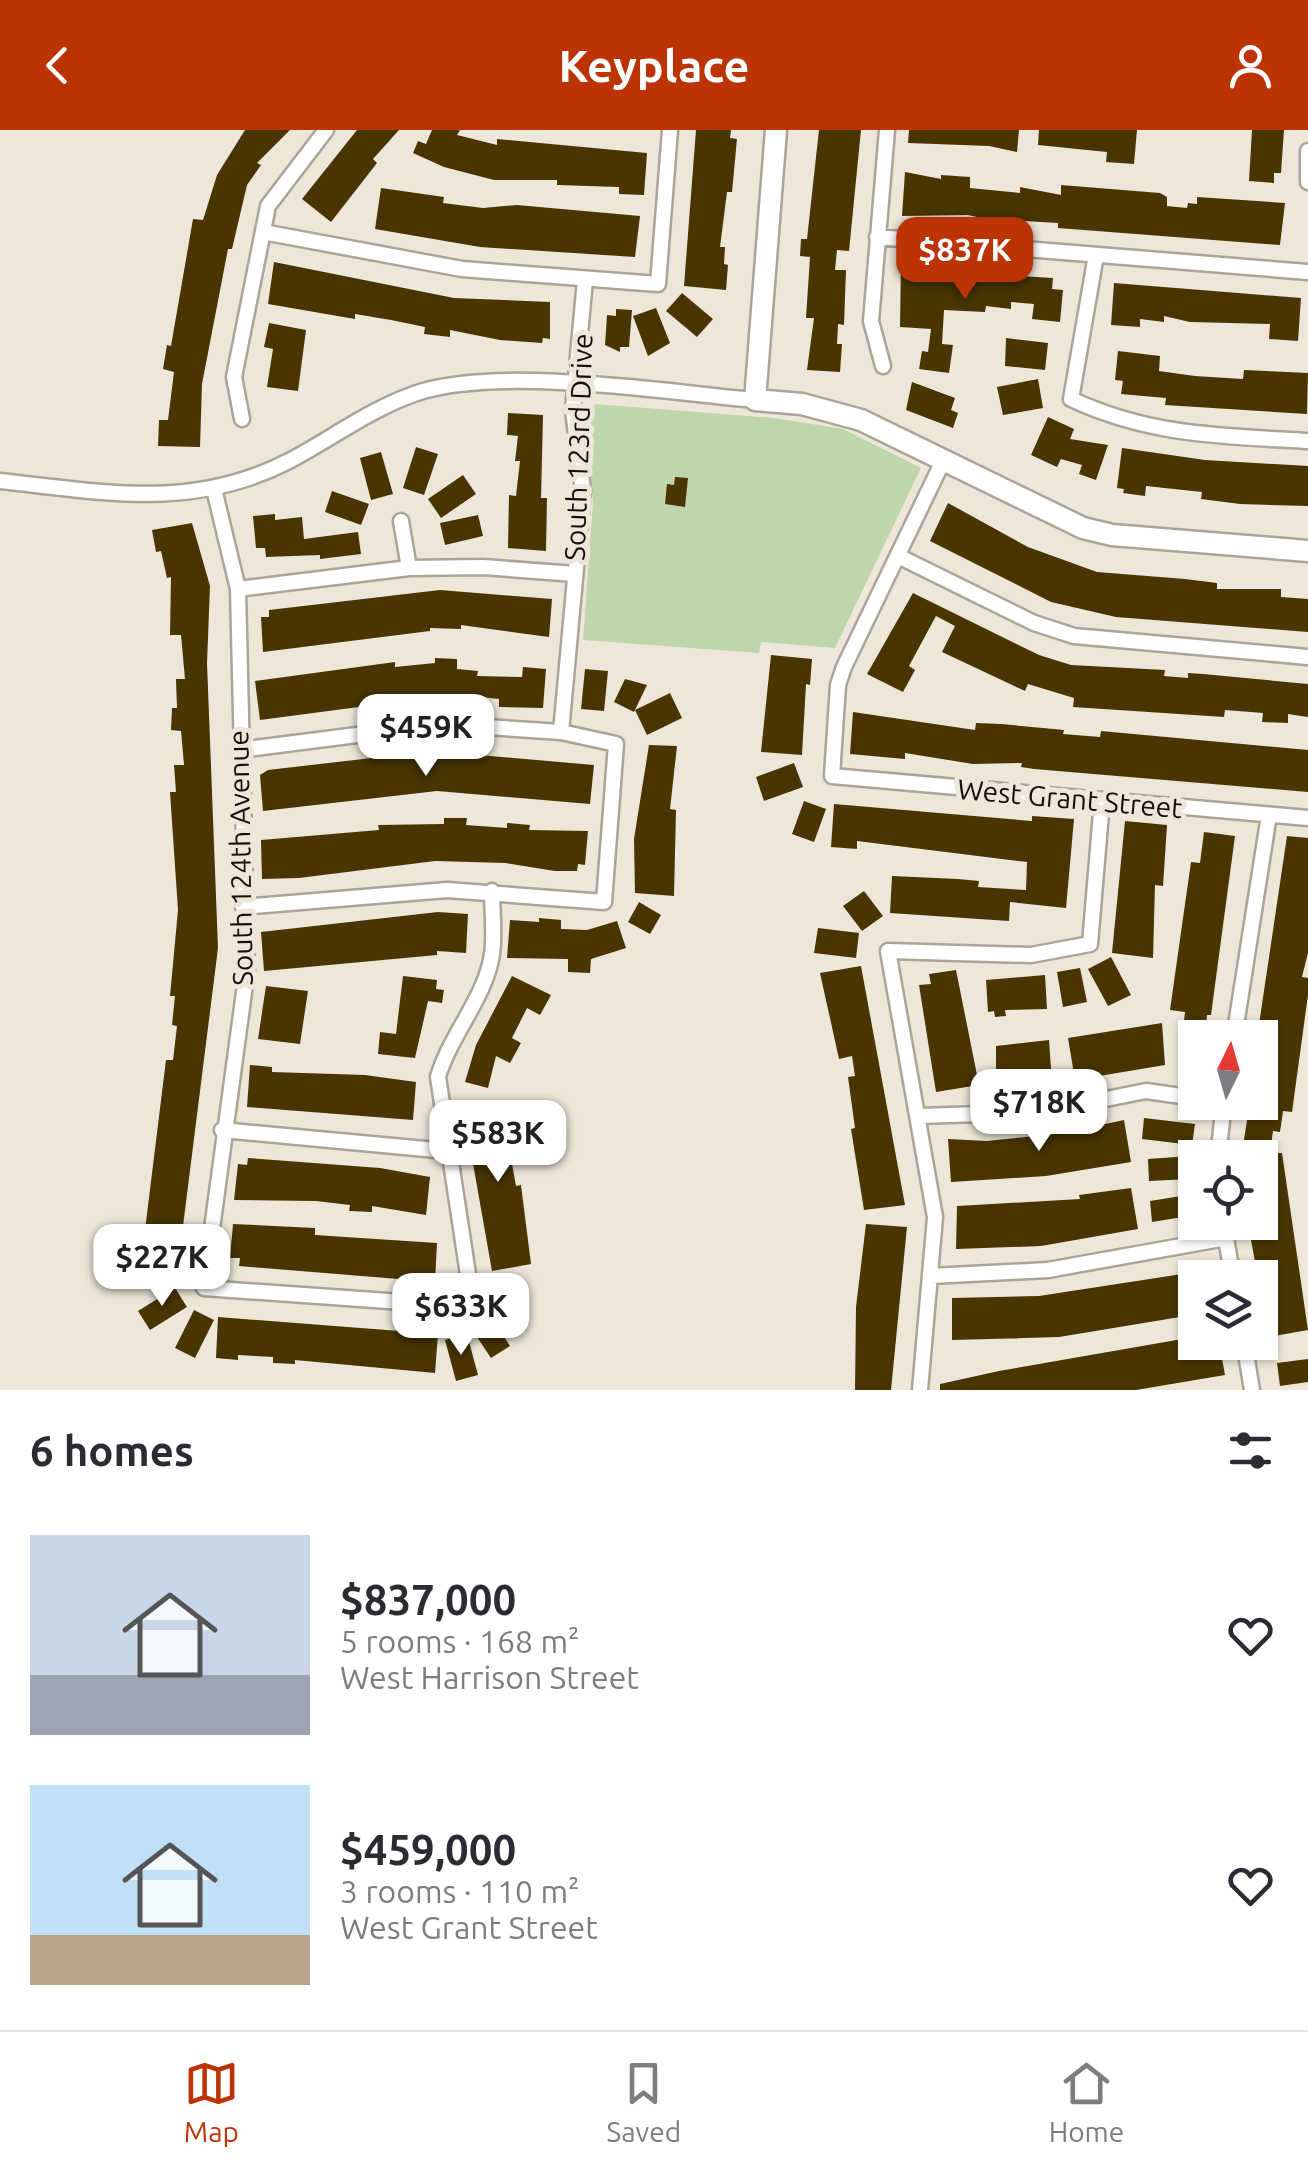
<!DOCTYPE html>
<meta charset="utf-8">
<style>
:root{--surface:#fff;--page:#f7f7f7;--text:#2b2b33;--muted:#7c7c81;--line:#e1e1e2;--accent:#bc3306}
body{margin:0;font-family:Ubuntu,sans-serif;background:var(--page);color:var(--text);height:100vh;display:flex;flex-direction:column;font-size:38px;white-space:nowrap}
*{box-sizing:border-box;margin:0}
p{font-size:32px;color:var(--muted)}
.icon{flex:none;width:55px;height:55px;fill:none;stroke:currentColor;stroke-width:2;stroke-linecap:round;stroke-linejoin:round}
.map{position:relative;height:1260px;overflow:hidden}
.details{display:flex;flex-direction:column;background:var(--surface);flex:1}
.details>*{flex:none}
.needle{width:65px;rotate:5deg}
.fabs{position:absolute;left:1178px;top:890px;display:grid;gap:20px}
.fabs a{display:grid;place-items:center;width:100px;height:100px;border-radius:0px;background:var(--surface);box-shadow:0 2px 8px #0004;font-size:50px}
.price{position:absolute;translate:-50% -85px;padding:0 22px;border-radius:20px;background:#fff;color:#222;font-size:32px;line-height:65px;filter:drop-shadow(0 2px 5px #0008)}
.price::after{content:'';position:absolute;left:50%;top:60px;width:30px;height:22px;margin-left:-15px;background:inherit;clip-path:polygon(0 0,100% 0,50% 100%)}
.price.current{background:var(--accent);color:#fff}
ul{padding:0;list-style:none}
li{display:flex;align-items:center;gap:30px;height:250px;padding:0 30px}
li span{display:grid;place-items:center;flex:none;width:280px;height:200px;border-radius:0px;color:#555}
li>.icon{margin-inline-start:auto}
span .icon{width:120px;height:120px;fill:#fffc;stroke-width:1}
li b{font-size:42px}
h2{display:flex;justify-content:space-between;align-items:center;height:120px;padding:0 30px;font-size:42px}
header{display:flex;justify-content:space-between;align-items:center;height:130px;padding:0 30px;background:var(--accent);color:#fff;font-size:45px;font-weight:600}
.tab-bar{display:flex;justify-content:space-around;align-items:center;height:140px;border-top:2px solid var(--line);background:var(--surface);font-size:28px;color:var(--muted)}
.tab-bar a{display:grid;justify-items:center;gap:5px}
.tab-bar .current{color:var(--accent)}
.map>svg:first-child{display:block}
.green{fill:#bfd6ac}
.building{fill:#483502}
.lines{fill:none;stroke-linecap:round;stroke-linejoin:round}
.street-casing{stroke:#aba597;stroke-width:19}
.secondary-casing{stroke:#aba597;stroke-width:25}
.street{stroke:#fff;stroke-width:14}
.secondary{stroke:#fff;stroke-width:20}
.labels{text-anchor:middle;dominant-baseline:central;stroke-width:10;stroke-linejoin:round;paint-order:stroke}
.street-label{font-size:28px;fill:#12100b;stroke:#eee7d9}
</style>
<header><svg class="icon" aria-label="back" viewBox="0 0 24 24"><path d="M15 5l-7 7 7 7"/></svg>Keyplace<svg class="icon" aria-label="person" viewBox="0 0 24 24"><circle cx="12" cy="8" r="4"/><path d="M4 21q1-7 8-7t8 7"/></svg></header>
<div class="map">
<svg width="1308" height="1260" viewBox="0 0 1308 1260">
<rect width="100%" height="100%" fill="#eee7d9"/>
<path class="green" d="M 595,274 L 774,288 L 843,299 L 921,338 L 835,518 L 761,512 L 759,523 L 583,510 L 593,372 L 585,291 Z"/>
<path class="building" d="M 245,0 L 290,0 L 257,33 L 261,35 L 247,55 L 232,119 L 228,119 L 202,254 L 200,317 L 158,316 L 159,290 L 168,290 L 174,242 L 163,239 L 167,215 L 171,216 L 193,89 L 203,90 L 217,45 Z
M 357,0 L 399,0 L 373,29 L 377,33 L 331,92 L 302,69 Z
M 432,0 L 460,0 L 457,5 L 497,15 L 497,9 L 647,23 L 644,65 L 619,64 L 619,57 L 557,55 L 557,50 L 494,50 L 444,37 L 413,23 L 418,11 L 426,14 Z
M 696,0 L 731,0 L 730,8 L 737,9 L 732,62 L 727,62 L 720,117 L 725,117 L 724,134 L 728,135 L 726,160 L 684,156 Z
M 819,0 L 861,0 L 849,121 L 837,120 L 835,140 L 846,140 L 844,195 L 838,194 L 837,214 L 842,214 L 840,242 L 807,240 L 814,188 L 806,188 L 810,127 L 800,126 L 801,109 L 807,109 Z
M 909,0 L 1019,0 L 1017,22 L 989,16 L 908,13 Z
M 1039,0 L 1137,0 L 1134,34 L 1106,32 L 1107,22 L 1038,15 Z
M 1252,0 L 1284,0 L 1281,43 L 1274,43 L 1274,53 L 1249,51 Z
M 905,42 L 941,49 L 941,45 L 970,47 L 970,58 L 1020,63 L 1020,57 L 1061,65 L 1061,55 L 1160,63 L 1167,67 L 1167,76 L 1187,78 L 1188,73 L 1197,74 L 1197,67 L 1285,73 L 1280,115 L 1058,98 L 1058,93 L 1008,90 L 1008,94 L 968,85 L 902,86 Z
M 381,58 L 444,67 L 443,73 L 483,78 L 517,75 L 640,86 L 635,127 L 480,117 L 375,99 Z
M 901,130 L 943,135 L 942,141 L 1053,148 L 1052,159 L 1063,160 L 1060,192 L 1032,189 L 1034,174 L 1011,172 L 1011,179 L 986,176 L 985,182 L 944,180 L 942,214 L 953,215 L 949,243 L 919,239 L 922,221 L 928,222 L 931,199 L 900,197 Z
M 274,132 L 454,168 L 550,172 L 550,209 L 543,208 L 542,213 L 500,210 L 450,200 L 450,207 L 424,204 L 425,197 L 391,190 L 355,184 L 355,189 L 268,174 Z
M 1114,153 L 1301,168 L 1298,211 L 1269,209 L 1270,194 L 1190,192 L 1164,186 L 1164,192 L 1140,189 L 1140,197 L 1111,195 Z
M 682,163 L 713,189 L 697,207 L 666,181 Z
M 656,178 L 670,213 L 648,226 L 633,186 Z
M 616,179 L 632,180 L 629,217 L 620,217 L 620,222 L 605,215 L 607,185 L 616,186 Z
M 269,193 L 306,200 L 298,261 L 267,257 L 273,219 L 264,217 Z
M 1006,208 L 1048,213 L 1045,240 L 1005,236 Z
M 1118,221 L 1160,226 L 1159,241 L 1195,246 L 1243,249 L 1244,240 L 1308,243 L 1307,284 L 1165,275 L 1166,268 L 1121,264 L 1123,251 L 1115,250 Z
M 1038,249 L 1043,278 L 1003,285 L 997,257 Z
M 912,252 L 955,268 L 951,280 L 958,283 L 953,298 L 906,280 Z
M 508,283 L 543,285 L 541,368 L 547,368 L 546,421 L 508,418 L 509,365 L 516,366 L 520,331 L 515,331 L 518,306 L 507,305 Z
M 1048,287 L 1074,299 L 1070,309 L 1108,315 L 1096,350 L 1079,344 L 1082,335 L 1061,329 L 1057,337 L 1031,325 Z
M 416,317 L 438,324 L 424,365 L 403,358 Z
M 1122,318 L 1205,330 L 1308,336 L 1308,376 L 1240,374 L 1201,369 L 1202,362 L 1146,356 L 1145,366 L 1123,363 L 1124,359 L 1117,358 Z
M 381,322 L 393,364 L 371,370 L 360,328 Z
M 463,345 L 476,364 L 441,388 L 428,369 Z
M 675,347 L 688,348 L 685,377 L 665,374 L 667,354 L 674,355 Z
M 332,361 L 369,374 L 361,395 L 325,382 Z
M 948,373 L 1028,417 L 1097,442 L 1185,449 L 1217,453 L 1217,459 L 1281,459 L 1281,467 L 1308,469 L 1308,502 L 1116,487 L 1051,472 L 930,411 Z
M 275,384 L 275,390 L 302,387 L 304,409 L 358,402 L 361,424 L 320,429 L 320,425 L 266,427 L 265,418 L 256,418 L 253,386 Z
M 478,385 L 483,406 L 445,415 L 440,393 Z
M 192,393 L 210,456 L 207,533 L 218,818 L 182,1104 L 145,1100 L 166,930 L 173,930 L 177,896 L 172,895 L 175,866 L 170,866 L 178,780 L 170,662 L 176,662 L 174,635 L 184,635 L 181,601 L 171,600 L 172,578 L 177,578 L 176,549 L 185,549 L 181,505 L 170,505 L 171,447 L 167,448 L 161,421 L 156,422 L 152,400 Z
M 440,460 L 552,469 L 549,507 L 461,495 L 461,499 L 430,498 L 430,501 L 263,522 L 261,487 L 269,487 L 269,480 Z
M 913,463 L 1039,525 L 1071,535 L 1165,540 L 1164,546 L 1188,548 L 1188,543 L 1203,544 L 1308,554 L 1308,587 L 1288,584 L 1288,593 L 1262,592 L 1263,583 L 1225,580 L 1224,587 L 1073,577 L 1074,568 L 1028,554 L 1025,561 L 942,522 L 955,496 L 936,486 L 909,536 L 915,540 L 903,562 L 867,544 Z
M 771,525 L 812,529 L 810,555 L 806,554 L 802,625 L 761,622 Z
M 435,528 L 457,529 L 457,539 L 478,541 L 477,546 L 522,547 L 523,537 L 546,539 L 543,578 L 499,577 L 499,569 L 480,567 L 479,572 L 427,568 L 260,590 L 255,551 L 395,532 L 395,537 L 435,533 Z
M 585,539 L 608,541 L 604,581 L 581,579 Z
M 625,549 L 647,555 L 634,582 L 614,572 Z
M 670,563 L 682,588 L 647,605 L 635,580 Z
M 853,582 L 975,600 L 976,593 L 1001,594 L 1064,600 L 1063,604 L 1100,607 L 1101,601 L 1308,620 L 1308,662 L 1034,639 L 1021,637 L 1022,633 L 973,634 L 905,623 L 905,629 L 850,624 Z
M 649,615 L 677,616 L 670,679 L 676,680 L 674,766 L 635,763 L 634,709 Z
M 432,621 L 594,635 L 590,674 L 437,661 L 263,681 L 260,645 L 268,640 Z
M 794,633 L 803,657 L 764,671 L 756,647 Z
M 804,671 L 826,679 L 814,712 L 792,704 Z
M 834,674 L 1032,691 L 1032,686 L 1074,689 L 1066,778 L 1010,772 L 1009,791 L 890,783 L 892,746 L 958,749 L 979,751 L 978,757 L 1026,760 L 1027,732 L 857,711 L 857,719 L 831,717 Z
M 444,688 L 467,688 L 466,695 L 507,698 L 507,693 L 530,695 L 529,700 L 588,701 L 585,735 L 578,734 L 577,741 L 555,741 L 505,733 L 435,731 L 299,748 L 262,749 L 261,710 L 379,700 L 378,695 L 444,694 Z
M 1125,691 L 1167,695 L 1163,756 L 1155,755 L 1153,828 L 1112,823 Z
M 1204,702 L 1235,706 L 1211,885 L 1207,885 L 1205,908 L 1195,908 L 1195,943 L 1179,941 L 1185,882 L 1170,880 L 1191,732 L 1200,733 Z
M 1287,706 L 1308,708 L 1308,823 L 1302,847 L 1308,848 L 1308,865 L 1292,982 L 1283,981 L 1280,1002 L 1273,1001 L 1270,1023 L 1282,1023 L 1308,1200 L 1269,1207 L 1248,1094 L 1260,1092 L 1260,1028 L 1241,1028 L 1250,972 L 1260,972 L 1257,908 Z
M 864,761 L 883,786 L 862,801 L 843,776 Z
M 639,772 L 661,785 L 650,804 L 628,792 Z
M 438,782 L 468,784 L 466,823 L 437,821 L 437,825 L 264,841 L 261,802 Z
M 539,788 L 561,790 L 561,799 L 587,800 L 617,791 L 626,818 L 591,829 L 590,843 L 568,842 L 568,829 L 507,828 L 510,790 L 539,792 Z
M 818,798 L 859,803 L 856,828 L 814,823 Z
M 1111,827 L 1131,865 L 1108,876 L 1088,839 Z
M 861,836 L 905,1075 L 864,1080 L 851,999 L 855,998 L 848,947 L 855,946 L 852,926 L 839,929 L 820,843 Z
M 1080,838 L 1087,872 L 1063,877 L 1057,842 Z
M 956,840 L 979,955 L 936,962 L 919,855 L 931,854 L 929,844 Z
M 1045,845 L 1047,879 L 1005,880 L 1006,886 L 995,887 L 994,881 L 988,882 L 986,850 Z
M 403,846 L 437,850 L 436,859 L 444,860 L 442,873 L 428,871 L 415,928 L 378,924 L 380,902 L 396,904 Z
M 512,846 L 551,865 L 540,885 L 527,878 L 512,908 L 521,913 L 510,933 L 496,926 L 488,958 L 465,952 L 476,915 Z
M 266,856 L 308,861 L 300,914 L 258,909 Z
M 1162,893 L 1165,935 L 1075,950 L 1068,908 Z
M 1049,910 L 1052,953 L 996,957 L 996,916 Z
M 250,935 L 272,937 L 272,942 L 365,945 L 416,952 L 413,990 L 247,977 Z
M 506,970 L 514,1022 L 510,1023 L 516,1056 L 521,1055 L 531,1134 L 492,1141 L 463,977 Z
M 1144,988 L 1195,994 L 1192,1015 L 1142,1009 Z
M 1124,990 L 1131,1032 L 1046,1046 L 951,1052 L 948,1009 L 987,1011 L 1064,1003 Z
M 1190,1026 L 1191,1049 L 1149,1051 L 1148,1029 Z
M 248,1028 L 380,1038 L 430,1047 L 426,1085 L 372,1076 L 372,1082 L 349,1081 L 350,1075 L 316,1071 L 234,1070 L 238,1034 L 247,1035 Z
M 1131,1058 L 1138,1099 L 1041,1116 L 956,1119 L 957,1076 L 1080,1069 L 1079,1065 Z
M 1194,1064 L 1195,1085 L 1152,1092 L 1150,1071 Z
M 233,1094 L 315,1098 L 315,1105 L 437,1113 L 435,1152 L 239,1136 L 240,1128 L 230,1128 Z
M 866,1094 L 907,1097 L 891,1260 L 855,1260 L 856,1177 Z
M 171,1127 L 173,1150 L 149,1152 L 147,1129 Z
M 1195,1142 L 1195,1182 L 1180,1187 L 1059,1207 L 952,1210 L 952,1168 L 1039,1166 Z
M 175,1158 L 187,1177 L 150,1200 L 138,1181 Z
M 499,1162 L 529,1168 L 524,1190 L 495,1184 Z
M 194,1180 L 214,1190 L 195,1228 L 175,1218 Z
M 218,1187 L 438,1204 L 435,1243 L 295,1230 L 295,1234 L 273,1233 L 273,1227 L 238,1225 L 238,1230 L 216,1228 Z
M 494,1191 L 510,1216 L 491,1228 L 475,1204 Z
M 467,1204 L 478,1245 L 456,1251 L 445,1210 Z
M 1188,1208 L 1189,1212 L 1219,1212 L 1225,1245 L 1136,1260 L 940,1260 L 940,1254 L 999,1241 Z
M 1308,1229 L 1308,1252 L 1280,1256 L 1277,1233 Z"/>
<g class="lines">
<g class="street-casing">
<path id="street" d="M 1308,21 L 1308,52
M 263,102 L 462,139 L 658,154 L 670,0
M 877,107 L 1308,142
M 1096,125 L 1071,269 C 1150,306 1222,306 1308,311
M 883,236 L 871,191 L 887,0
M 242,289 L 234,247 L 268,76 L 326,0
M 943,331 L 844,537 L 838,555 L 832,646 L 1308,688
M 0,351 C 103,362 192,381 289,331 C 333,308 374,276 423,261 C 506,237 665,262 755,270
M 214,359 L 238,459 L 247,840 L 204,1158 L 473,1177 L 438,947 C 450,905 486,867 492,824 C 495,804 492,781 492,761
M 401,391 L 409,438
M 898,426 L 1034,493 L 1074,506 L 1308,527
M 238,459 L 409,438 L 483,437 L 575,444
M 561,602 L 583,361 L 573,280 L 585,150
M 239,620 L 443,594 L 561,602 L 616,614 L 604,772 L 447,760 L 243,777
M 1234,908 L 1269,685
M 920,986 L 1041,982 L 1146,961 L 1195,968
M 222,1000 L 447,1021
M 1218,1028 L 1224,972
M 1223,1092 L 1233,1148
M 931,1146 L 1048,1140 L 1226,1108
M 1244,1212 L 1252,1260
M 920,1260 L 935,1087 L 888,821 L 1031,825 L 1090,814 L 1102,671"/>
</g>
<g class="secondary-casing">
<path id="secondary" d="M 776,0 L 755,270 L 802,274 L 861,290 L 1083,398 L 1112,405 L 1308,421"/>
</g>
<use href="#street" class="street"/>
<use href="#secondary" class="secondary"/>
</g>
<g class="labels">
<g class="street-label">
<text transform="translate(578 317) rotate(-88)">South 123rd Drive</text>
<text transform="translate(1070 668) rotate(5)">West Grant Street</text>
<text transform="translate(240 728) rotate(-91)">South 124th Avenue</text>
</g>
</g>
</svg>
<div class="fabs">
<a><svg class="needle" viewBox="-14 -14 28 28"><path d="M0-13l5 13h-10z" fill="#e53935"/><path d="M0 13l5-13h-10z" fill="#7c7c81"/></svg></a>
<a><svg class="icon" aria-label="locate" viewBox="0 0 24 24"><circle cx="12" cy="12" r="6"/><path d="M12 2v4M12 18v4M2 12h4M18 12h4"/></svg></a>
<a><svg class="icon" aria-label="layers" viewBox="0 0 24 24"><path d="M12 4l9 5-9 5-9-5zM3 14l9 5 9-5"/></svg></a>
</div>
<b class="price current" style="left:965px;top:172px">$837K</b>
<b class="price" style="left:426px;top:649px">$459K</b>
<b class="price" style="left:1039px;top:1024px">$718K</b>
<b class="price" style="left:498px;top:1055px">$583K</b>
<b class="price" style="left:162px;top:1179px">$227K</b>
<b class="price" style="left:461px;top:1228px">$633K</b>
</div>
<section class="details">
<h2>6 homes<svg class="icon" aria-label="filters" viewBox="0 0 24 24"><path d="M4 7h16M4 17h16"/><circle cx="9" cy="7" r="2"/><circle cx="15" cy="17" r="2"/></svg></h2>
<ul>
<li><span style="background:linear-gradient(#c9d6e8 70%,#9aa5b1 0)"><svg class="icon" aria-label="home" viewBox="0 0 24 24"><path d="M3 11l9-7 9 7M6 9v11h12V9"/></svg></span><div><b>$837,000</b><p>5 rooms · 168 m²</p><p>West Harrison Street</p></div><svg class="icon" aria-label="heart" viewBox="0 0 24 24"><path d="M12 20l-8-8c-3-5 5-10 8-4 3-6 11-1 8 4z"/></svg></li>
<li><span style="background:linear-gradient(#bfe0f5 75%,#b9a48a 0)"><svg class="icon" aria-label="home" viewBox="0 0 24 24"><path d="M3 11l9-7 9 7M6 9v11h12V9"/></svg></span><div><b>$459,000</b><p>3 rooms · 110 m²</p><p>West Grant Street</p></div><svg class="icon" aria-label="heart" viewBox="0 0 24 24"><path d="M12 20l-8-8c-3-5 5-10 8-4 3-6 11-1 8 4z"/></svg></li>
</ul>
</section>
<nav class="tab-bar">
<a class="current"><svg class="icon" aria-label="map" viewBox="0 0 24 24"><path d="M3 6l6-2 6 2 6-2v14l-6 2-6-2-6 2zM9 4v14M15 6v14"/></svg>Map</a>
<a><svg class="icon" aria-label="saved" viewBox="0 0 24 24"><path d="M7 4h10v16l-5-4-5 4z"/></svg>Saved</a>
<a><svg class="icon" aria-label="home" viewBox="0 0 24 24"><path d="M3 11l9-7 9 7M6 9v11h12V9"/></svg>Home</a>
</nav>
